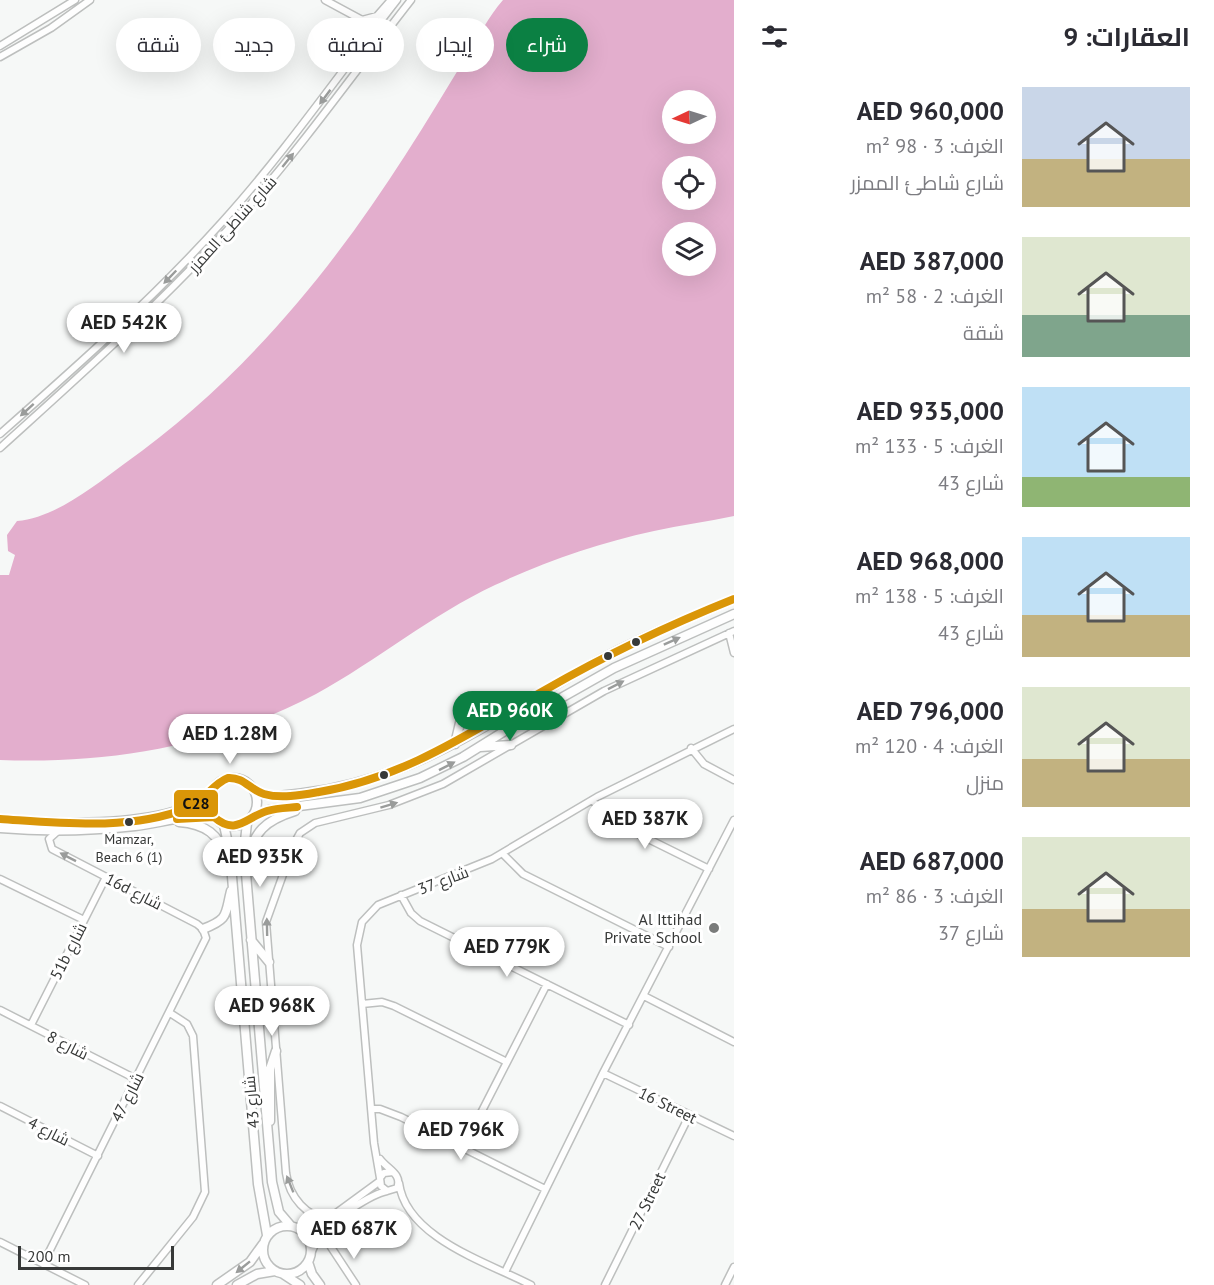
<!DOCTYPE html>
<html lang="ar">
<meta charset="utf-8">
<style>
:root{--surface:#fff;--page:#f2f2f3;--text:#2b2b33;--muted:#7c7c81;--accent:#0b8043}
body{margin:0;font-family:"PT Sans",Cairo,sans-serif;background:var(--page);color:var(--text);direction:rtl;height:100vh;display:flex;flex-direction:column;font-size:22px;white-space:nowrap}
*{box-sizing:border-box;margin:0}
p{font-size:20px;color:var(--muted)}
.icon{flex:none;width:33px;height:33px;fill:none;stroke:currentColor;stroke-width:2;stroke-linecap:round;stroke-linejoin:round}
.map{position:relative;flex:1;overflow:hidden;direction:ltr}
.drawer{display:flex;flex-direction:column;background:var(--surface);width:480px}
.drawer>*{flex:none}
.banner{position:absolute;left:18px;top:18px;width:570px;height:54px;direction:rtl;display:flex;gap:12px}
.needle{width:39px;rotate:266deg}
.tools{position:absolute;left:662px;top:90px;display:grid;gap:12px}
.tools a{display:grid;place-items:center;width:54px;height:54px;border-radius:50%;background:var(--surface);box-shadow:0 6px 24px #0002;font-size:30px}
.scale{position:absolute;left:18px;bottom:15px;width:156px;box-sizing:border-box;padding-left:6px;border:3px solid #373938;border-top:0;font-size:16px;line-height:21px;white-space:nowrap;color:#373938;-webkit-text-stroke:4px #fff;paint-order:stroke}
.price{position:absolute;translate:-50% -51px;padding:0 14px;border-radius:21px;background:#fff;color:#222;font-size:20px;line-height:39px;filter:drop-shadow(0 2px 3px #0008)}
.price::after{content:'';position:absolute;left:50%;top:36px;width:18px;height:14px;margin-left:-9px;background:inherit;clip-path:polygon(0 0,100% 0,50% 100%)}
.price.active{background:var(--accent);color:#fff}
ul{padding:0;list-style:none}
li{display:flex;align-items:center;gap:18px;height:150px;padding:0 24px}
li span{display:grid;place-items:center;flex:none;width:168px;height:120px;border-radius:0px;color:#555}
li>.icon{margin-inline-start:auto}
span .icon{width:72px;height:72px;fill:#fffc;stroke-width:1}
li b{font-size:26px}
h2{display:flex;justify-content:space-between;align-items:center;height:72px;padding:0 24px;font-size:26px}
.chip{padding:0 21px;border-radius:27px;background:var(--surface);box-shadow:0 6px 24px #0002;font-size:21px;line-height:54px}
.chip.active{background:var(--accent);color:#fff}
main{display:flex;flex:1;min-height:0}
.map>svg:first-child{display:block}
.water{fill:#e3aecd;fill-rule:evenodd}
.lines{fill:none;stroke-linecap:round;stroke-linejoin:round}
.minor-casing{stroke:#bdbfbe;stroke-width:9}
.major-casing{stroke:#bdbfbe;stroke-width:11}
.minor{stroke:#fefefe;stroke-width:6}
.major{stroke:#fefefe;stroke-width:8}
.bus-1-casing{stroke:#fff;stroke-width:12}
.bus-1{stroke:#da9608;stroke-width:8}
.oneway{fill:#9a9c9b}
.bus-dot{fill:#373938;stroke:#fff;stroke-width:2}
.poi-dot{fill:#7a7c7b;stroke:#fff;stroke-width:2}
.labels{text-anchor:middle;dominant-baseline:central;stroke-width:6;stroke-linejoin:round;paint-order:stroke}
.bus-label{font-size:14px;fill:#373938;stroke:#fff}
.street-label{font-size:16px;fill:#373938;stroke:#fff}
.poi-label{font-size:16px;fill:#373938;stroke:#fff;text-anchor:end}
.line-badge{stroke:#fff;stroke-width:2}
.pale-badge-label{font-size:16px;text-anchor:middle;font-weight:bold;fill:#111}
</style>
<main>
<section class="drawer">
<h2>العقارات: 9<svg class="icon" aria-label="filters" viewBox="0 0 24 24"><path d="M4 7h16M4 17h16"/><circle cx="9" cy="7" r="2"/><circle cx="15" cy="17" r="2"/></svg></h2>
<ul>
<li><span style="background:linear-gradient(#c9d6e8 60%,#c2b280 0)"><svg class="icon" aria-label="home" viewBox="0 0 24 24"><path d="M3 11l9-7 9 7M6 9v11h12V9"/></svg></span><div><b>AED 960,000</b><p>الغرف: 3 · 98 m²</p><p>شارع شاطئ الممزر</p></div></li>
<li><span style="background:linear-gradient(#dfe7d0 65%,#7fa58c 0)"><svg class="icon" aria-label="home" viewBox="0 0 24 24"><path d="M3 11l9-7 9 7M6 9v11h12V9"/></svg></span><div><b>AED 387,000</b><p>الغرف: 2 · 58 m²</p><p>شقة</p></div></li>
<li><span style="background:linear-gradient(#bfe0f5 75%,#8fb573 0)"><svg class="icon" aria-label="home" viewBox="0 0 24 24"><path d="M3 11l9-7 9 7M6 9v11h12V9"/></svg></span><div><b>AED 935,000</b><p>الغرف: 5 · 133 m²</p><p>شارع 43</p></div></li>
<li><span style="background:linear-gradient(#bfe0f5 65%,#c2b280 0)"><svg class="icon" aria-label="home" viewBox="0 0 24 24"><path d="M3 11l9-7 9 7M6 9v11h12V9"/></svg></span><div><b>AED 968,000</b><p>الغرف: 5 · 138 m²</p><p>شارع 43</p></div></li>
<li><span style="background:linear-gradient(#dfe7d0 60%,#c2b280 0)"><svg class="icon" aria-label="home" viewBox="0 0 24 24"><path d="M3 11l9-7 9 7M6 9v11h12V9"/></svg></span><div><b>AED 796,000</b><p>الغرف: 4 · 120 m²</p><p>منزل</p></div></li>
<li><span style="background:linear-gradient(#dfe7d0 60%,#c2b280 0)"><svg class="icon" aria-label="home" viewBox="0 0 24 24"><path d="M3 11l9-7 9 7M6 9v11h12V9"/></svg></span><div><b>AED 687,000</b><p>الغرف: 3 · 86 m²</p><p>شارع 37</p></div></li>
</ul>
</section>
<div class="map">
<svg width="734" height="1285" viewBox="0 0 734 1285">
<rect width="100%" height="100%" fill="#f6f8f7"/>
<path class="water" d="M 503,0 L 734,0 L 734,516 C 707,522 680,525 654,531 C 599,543 546,561 495,585 C 431,615 378,660 316,694 C 218,746 110,764 0,760 L 0,575 L 9,575 L 15,555 L 8,551 L 7,535 L 17,521 C 55,518 94,486 124,464 C 240,382 330,273 406,154 C 427,122 446,89 466,57 C 478,38 488,17 503,0 ZM 672,100 L 705,100 L 705,134 L 672,134 ZM 672,166 L 705,166 L 705,200 L 672,200 ZM 672,232 L 705,232 L 705,266 L 672,266 Z"/>
<g class="lines">
<g class="minor-casing">
<path id="minor" d="M 325,0 L 362,20 L 377,16 L 391,0
M 0,46 L 75,0
M 0,57 L 51,28 L 90,0
M 0,434 C 77,366 154,298 223,221 C 286,151 339,74 397,0
M 0,448 C 86,370 172,294 248,207 C 306,141 357,69 411,0
M 729,633 L 734,653
M 691,748 L 704,764 L 734,780
M 592,800 L 614,822 L 709,869
M 503,854 L 523,874 L 669,947
M 0,879 L 84,920
M 401,895 L 411,913 L 420,921 L 629,1025
M 644,996 L 734,1042
M 362,1004 L 382,1002 L 394,1006 L 507,1062
M 0,1010 L 136,1079
M 31,1025 L 106,877
M 603,1073 L 734,1136
M 0,1106 L 98,1156
M 371,1109 L 380,1109 L 401,1117 L 545,1189
M 463,1148 L 547,984
M 380,1159 C 387,1169 403,1174 397,1188 L 387,1191 L 381,1186 L 380,1178 L 384,1173 L 393,1172
M 380,1178 L 374,1143 L 357,945 L 362,922 L 378,905 L 492,859 L 597,797 L 734,729
M 399,1183 C 406,1238 489,1263 531,1285
M 331,1217 C 307,1220 289,1196 286,1173 L 266,922 L 294,844 L 300,833 L 315,823 L 389,805 L 443,784 L 604,691 L 734,631
M 297,1228 L 324,1222 L 380,1181
M 0,1242 L 85,1285
M 331,1247 L 356,1285
M 311,1253 C 315,1246 317,1237 322,1232 C 334,1219 371,1194 387,1191
M 43,1264 L 206,938 L 203,929 L 197,924 L 52,849 L 49,839 L 59,830
M 505,1272 L 603,1073 L 734,820
M 138,1285 L 193,1217 L 205,1192 L 193,1036 L 187,1024 L 170,1013
M 605,1285 L 689,1116
M 725,1285 L 734,1267"/>
</g>
<g class="major-casing">
<path id="major" d="M 455,744 L 460,723
M 480,747 L 511,745
M209 802a24 24 0 1 1 48 0a24 24 0 1 1-48 0Z
M 255,791 C 270,799 287,795 304,793 C 422,779 503,711 605,657 C 647,635 690,617 734,599
M 254,816 L 269,810 L 360,798 L 420,778 L 463,757 L 524,719 L 614,668 L 734,614
M 0,819 C 58,824 162,830 210,795
M 179,822 C 205,824 220,834 227,860
M 247,823 L 244,850 L 272,1182 L 279,1212 L 291,1226
M 224,825 L 230,853 L 258,1184 L 267,1235
M 0,828 C 45,832 90,831 135,826 C 161,823 187,814 214,817
M 248,863 C 252,832 266,820 295,811
M 203,929 C 229,919 225,915 231,891
M 251,940 L 269,962
M 270,1121 L 270,1069 L 276,1051
M263 1250a24 24 0 1 1 48 0a24 24 0 1 1-48 0Z
M 308,1262 L 312,1274 L 320,1285
M 283,1274 L 300,1285
M 217,1285 L 250,1262 L 263,1244
M 237,1285 L 257,1274 L 275,1271"/>
</g>
<use href="#minor" class="minor"/>
<use href="#major" class="major"/>
<g class="bus-1-casing">
<path id="bus-1" d="M 0,819 C 61,823 130,831 188,808 C 205,801 212,784 228,778 C 244,777 250,790 264,794 C 281,799 302,795 319,792 C 404,778 471,732 545,690 C 606,655 669,625 734,599
M 177,819 L 214,817 C 236,836 245,818 267,811 C 277,808 287,808 297,807"/>
</g>
<use href="#bus-1" class="bus-1"/>
</g>
<defs><path id="oneway-solid" d="M-6-.8H1V-3.2L6.5 0L1 3.2V.8H-6Z" transform="scale(1.5)"/></defs>
<g class="oneway">
<use href="#oneway-solid" transform="translate(325 97) rotate(127)"/>
<use href="#oneway-solid" transform="translate(288 160) rotate(-51)"/>
<use href="#oneway-solid" transform="translate(170 277) rotate(134)"/>
<use href="#oneway-solid" transform="translate(27 410) rotate(138)"/>
<use href="#oneway-solid" transform="translate(672 641) rotate(-24)"/>
<use href="#oneway-solid" transform="translate(616 685) rotate(-27)"/>
<use href="#oneway-solid" transform="translate(447 766) rotate(-27)"/>
<use href="#oneway-solid" transform="translate(389 805) rotate(-17)"/>
<use href="#oneway-solid" transform="translate(68 857) rotate(-153)"/>
<use href="#oneway-solid" transform="translate(267 927) rotate(-91)"/>
<use href="#oneway-solid" transform="translate(290 1184) rotate(-112)"/>
<use href="#oneway-solid" transform="translate(243 1267) rotate(141)"/>
</g>
<g class="bus-dot">
<circle cx="636" cy="642" r="5"/>
<circle cx="608" cy="656" r="5"/>
<circle cx="384" cy="775" r="5"/>
<circle cx="129" cy="822" r="5"/>
</g>
<circle class="poi-dot" cx="714" cy="928" r="6"/>
<g class="labels">
<g class="bus-label">
<text x="129" y="839">Mamzar,<tspan x="129" dy="18">Beach 6 (1)</tspan></text>
</g>
<g class="street-label">
<text transform="translate(232 224) rotate(-48)">شارع شاطئ الممزر</text>
<text transform="translate(443 880) rotate(-21)">شارع 37</text>
<text transform="translate(134 891) rotate(27)">16d شارع</text>
<text transform="translate(68 951) rotate(-63)">51b شارع</text>
<text transform="translate(68 1045) rotate(27)">شارع 8</text>
<text transform="translate(127 1097) rotate(-63)">شارع 47</text>
<text transform="translate(251 1102) rotate(-95)">شارع 43</text>
<text transform="translate(668 1105) rotate(26)">16 Street</text>
<text transform="translate(49 1131) rotate(27)">شارع 4</text>
<text transform="translate(647 1201) rotate(-64)">27 Street</text>
</g>
<g class="poi-label">
<text x="702" y="919">Al Ittihad<tspan x="702" dy="18">Private School</tspan></text>
</g>
</g>
<rect class="line-badge" x="173" y="789" width="46" height="29" rx="6" fill="#da9608"/>
<g class="pale-badge-label">
<text x="196" y="809">C28</text>
</g>
</svg>
<div class="tools">
<a><svg class="needle" viewBox="-14 -14 28 28"><path d="M0-13l5 13h-10z" fill="#e53935"/><path d="M0 13l5-13h-10z" fill="#7c7c81"/></svg></a>
<a><svg class="icon" aria-label="locate" viewBox="0 0 24 24"><circle cx="12" cy="12" r="6"/><path d="M12 2v4M12 18v4M2 12h4M18 12h4"/></svg></a>
<a><svg class="icon" aria-label="layers" viewBox="0 0 24 24"><path d="M12 4l9 5-9 5-9-5zM3 14l9 5 9-5"/></svg></a>
</div>
<div class="scale">200 m</div>
<b class="price" style="left:124px;top:354px">AED 542K</b>
<b class="price active" style="left:510px;top:742px">AED 960K</b>
<b class="price" style="left:230px;top:765px">AED 1.28M</b>
<b class="price" style="left:645px;top:850px">AED 387K</b>
<b class="price" style="left:260px;top:888px">AED 935K</b>
<b class="price" style="left:507px;top:978px">AED 779K</b>
<b class="price" style="left:272px;top:1037px">AED 968K</b>
<b class="price" style="left:461px;top:1161px">AED 796K</b>
<b class="price" style="left:354px;top:1260px">AED 687K</b>
<div class="banner">
<a class="chip active">شراء</a>
<a class="chip">إيجار</a>
<a class="chip">تصفية</a>
<a class="chip">جديد</a>
<a class="chip">شقة</a>
</div>
</div>
</main>
